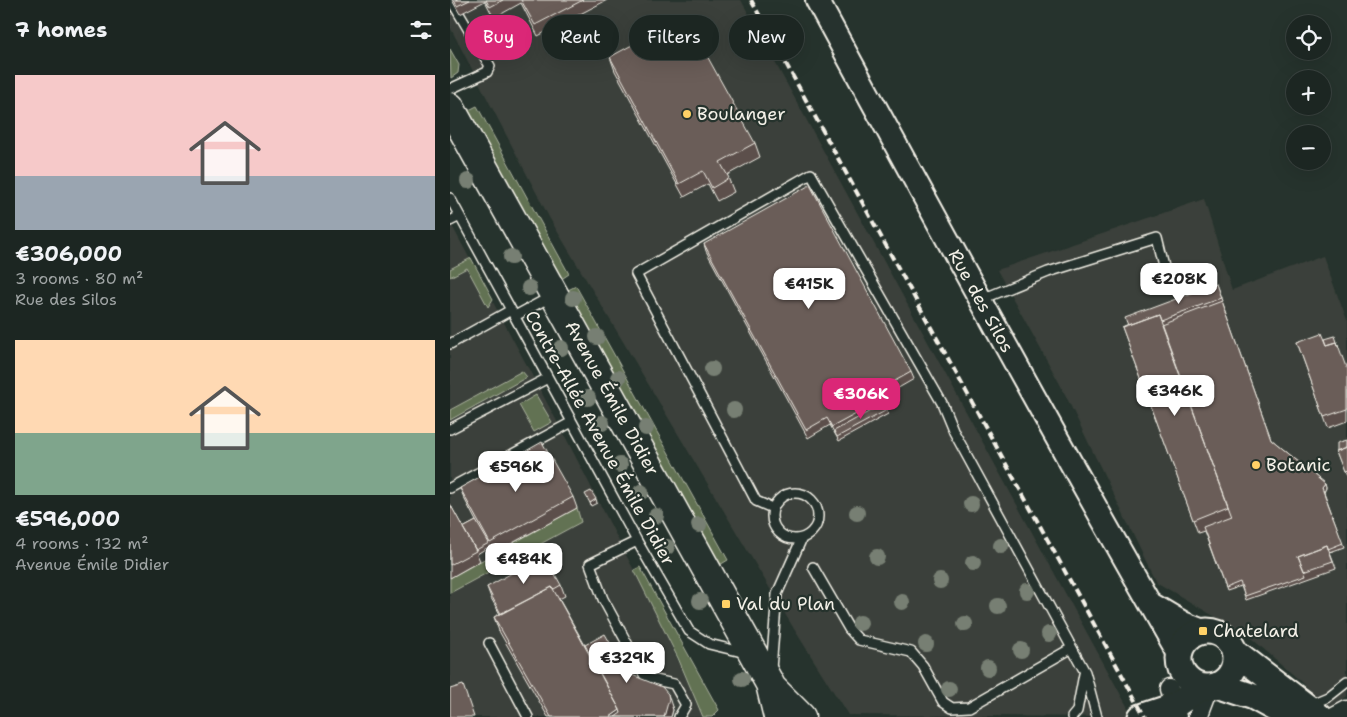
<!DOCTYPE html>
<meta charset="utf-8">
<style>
:root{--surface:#1c2622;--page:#29322f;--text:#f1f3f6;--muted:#a0a5a5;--line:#3a4340;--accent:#db2777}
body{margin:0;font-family:"Shantell Sans",sans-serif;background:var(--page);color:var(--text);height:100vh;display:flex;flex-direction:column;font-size:19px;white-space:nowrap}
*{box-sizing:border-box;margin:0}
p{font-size:16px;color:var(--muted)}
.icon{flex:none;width:28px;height:28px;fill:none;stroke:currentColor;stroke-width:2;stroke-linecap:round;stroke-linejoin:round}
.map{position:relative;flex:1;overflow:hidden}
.panel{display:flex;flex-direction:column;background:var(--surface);width:450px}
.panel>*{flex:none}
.hud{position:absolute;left:15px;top:15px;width:475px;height:45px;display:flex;gap:10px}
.buttons{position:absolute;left:836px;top:15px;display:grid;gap:10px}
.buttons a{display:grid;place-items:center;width:45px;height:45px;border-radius:50%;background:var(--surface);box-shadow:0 5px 20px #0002,0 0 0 1px var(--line);font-size:25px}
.price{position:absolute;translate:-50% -42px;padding:0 11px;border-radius:10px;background:#fff;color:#222;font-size:16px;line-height:32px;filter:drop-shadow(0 1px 2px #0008)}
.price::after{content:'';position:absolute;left:50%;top:30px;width:15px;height:11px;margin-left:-8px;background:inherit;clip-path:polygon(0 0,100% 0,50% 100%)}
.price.on{background:var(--accent);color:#fff}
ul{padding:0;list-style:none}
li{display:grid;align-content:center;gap:10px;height:265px;padding:0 15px}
li span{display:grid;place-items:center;height:155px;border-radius:0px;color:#555}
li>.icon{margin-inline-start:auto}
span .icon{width:90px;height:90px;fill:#fffc;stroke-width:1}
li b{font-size:21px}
h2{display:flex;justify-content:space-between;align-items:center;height:60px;padding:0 15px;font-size:21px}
.pill{padding:0 18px;border-radius:22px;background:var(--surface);box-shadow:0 5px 20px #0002,0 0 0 1px var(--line);font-size:18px;line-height:45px}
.pill.on{background:var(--accent);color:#fff}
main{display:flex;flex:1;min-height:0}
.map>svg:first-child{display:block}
.built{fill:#3a403a}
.green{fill:#627253;stroke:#abb29e}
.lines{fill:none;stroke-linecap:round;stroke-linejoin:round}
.service-casing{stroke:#f4f1e8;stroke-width:12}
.minor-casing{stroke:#f4f1e8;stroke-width:21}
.tertiary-casing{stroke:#f4f1e8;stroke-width:26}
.secondary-casing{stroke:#f4f1e8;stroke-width:29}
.primary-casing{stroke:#f4f1e8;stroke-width:31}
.service{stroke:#26332d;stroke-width:9}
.minor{stroke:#26332d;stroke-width:18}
.tertiary{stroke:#26332d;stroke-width:22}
.secondary{stroke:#26332d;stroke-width:25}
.primary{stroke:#26332d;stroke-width:28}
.rail{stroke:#f4f1e8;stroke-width:4;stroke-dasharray:8 4;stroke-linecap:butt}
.tree{fill:#777f73}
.wall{fill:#5b504c;stroke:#f4f1e8}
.shaded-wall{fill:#4a413e;stroke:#f4f1e8}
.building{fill:#6a5d58;stroke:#f4f1e8}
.poi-dot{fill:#ffd166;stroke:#26332d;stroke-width:2}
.labels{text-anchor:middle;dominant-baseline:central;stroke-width:4.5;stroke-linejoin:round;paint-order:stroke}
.poi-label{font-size:18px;fill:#f4f1e8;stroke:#26332d;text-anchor:start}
.street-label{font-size:18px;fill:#f4f1e8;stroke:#26332d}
</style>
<main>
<section class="panel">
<h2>7 homes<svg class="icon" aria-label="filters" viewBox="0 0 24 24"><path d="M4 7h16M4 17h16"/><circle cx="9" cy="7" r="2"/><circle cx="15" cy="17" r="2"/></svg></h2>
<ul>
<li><span style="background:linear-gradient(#f6c9c9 65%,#9aa5b1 0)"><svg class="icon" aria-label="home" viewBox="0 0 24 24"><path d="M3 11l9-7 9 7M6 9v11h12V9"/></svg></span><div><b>€306,000</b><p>3 rooms · 80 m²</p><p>Rue des Silos</p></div></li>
<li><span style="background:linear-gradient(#ffd9b3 60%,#7fa58c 0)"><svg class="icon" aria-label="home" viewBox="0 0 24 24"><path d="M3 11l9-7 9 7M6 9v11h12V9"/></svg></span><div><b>€596,000</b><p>4 rooms · 132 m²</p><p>Avenue Émile Didier</p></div></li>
</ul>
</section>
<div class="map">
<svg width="897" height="717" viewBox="0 0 897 717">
<rect width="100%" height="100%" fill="#26332d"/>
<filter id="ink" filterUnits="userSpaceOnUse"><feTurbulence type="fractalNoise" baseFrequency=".02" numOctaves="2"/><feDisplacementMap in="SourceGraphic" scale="10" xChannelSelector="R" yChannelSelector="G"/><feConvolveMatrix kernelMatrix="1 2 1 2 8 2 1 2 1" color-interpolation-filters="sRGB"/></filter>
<g filter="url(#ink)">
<path class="built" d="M 0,0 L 291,0 L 683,717 L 398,715 L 344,629 L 100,219 L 0,27 Z
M 754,199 L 782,290 L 873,256 L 897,321 L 897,696 L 880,711 L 848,679 L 801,638 L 706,582 L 611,386 L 547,270 Z
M 0,222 L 117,440 L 208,617 L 254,717 L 0,717 Z"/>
<path class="green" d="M 0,49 L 9,65 L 8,73 L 1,78 Z
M 27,106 L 119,274 L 110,280 L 17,111 Z
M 21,258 L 43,299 L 38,307 L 17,268 L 0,277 L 0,269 Z
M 126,286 L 278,560 L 268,566 L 116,291 Z
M 72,371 L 77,377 L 0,420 L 0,410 Z
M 86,395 L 102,422 L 84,432 L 69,405 Z
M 127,508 L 131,522 L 0,593 L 0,578 Z
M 190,567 L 269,710 L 262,717 L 253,717 L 228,658 L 184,570 Z"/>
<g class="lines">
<g class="service-casing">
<path id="service" d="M 0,89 L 37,72 L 40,66 L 1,0
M 0,198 L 187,541 L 239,631 L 259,644 L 296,653
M 0,221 L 10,216
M 530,300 L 598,272 L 707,238 L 717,279
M 65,316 L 102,296
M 0,344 L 61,310
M 0,429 L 98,378
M 0,488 L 122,422
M322 516a23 23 0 1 1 46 0a23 23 0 1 1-46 0Z
M 322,508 L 306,501 L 186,274 L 361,174 L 492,403 L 504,432 L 635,672 L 647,717
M 187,541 L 140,564 L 153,599 L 196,678 L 224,684 L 236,705 L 229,717
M 363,567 L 399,629 L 409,640 L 461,652 L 473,666 L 493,702 L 502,708 L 519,707 L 622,648
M 39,643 L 78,717
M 321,669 L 327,594 L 352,538
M 859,705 L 878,697 L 897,682
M 622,717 L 627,711 L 634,674"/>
</g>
<g class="minor-casing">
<path id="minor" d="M 719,689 L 727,717
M 748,717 L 759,688
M 884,717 L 897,710"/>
</g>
<g class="tertiary-casing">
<path id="tertiary" d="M 367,0 C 486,219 605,438 729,654
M 701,604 L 733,623 L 753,631"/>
</g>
<g class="secondary-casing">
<path id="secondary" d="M729 659a28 28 0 1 1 56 0a28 28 0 1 1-56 0Z
M 785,652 L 870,717
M 768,685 L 804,697 L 840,717
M 691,717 L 724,706 L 752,687"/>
</g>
<g class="primary-casing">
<path id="primary" d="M 0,107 L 320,684 L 328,717
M 323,689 L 351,717"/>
</g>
<use href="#service" class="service"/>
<use href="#minor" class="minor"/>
<use href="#tertiary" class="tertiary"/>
<use href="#secondary" class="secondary"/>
<use href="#primary" class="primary"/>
<path class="rail" d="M 301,0 L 695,717"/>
</g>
<g class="tree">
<circle cx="18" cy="181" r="8"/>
<circle cx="61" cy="257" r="8"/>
<circle cx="79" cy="288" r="8"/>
<circle cx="123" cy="298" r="8"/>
<circle cx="147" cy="337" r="8"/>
<circle cx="111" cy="348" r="8"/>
<circle cx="262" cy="369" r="8"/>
<circle cx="168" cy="378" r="8"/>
<circle cx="138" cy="398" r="8"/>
<circle cx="284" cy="410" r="8"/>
<circle cx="152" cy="423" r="8"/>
<circle cx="196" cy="428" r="8"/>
<circle cx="170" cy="465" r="8"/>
<circle cx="191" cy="492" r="8"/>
<circle cx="521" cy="504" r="8"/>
<circle cx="407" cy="513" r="8"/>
<circle cx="206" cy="516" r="8"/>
<circle cx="249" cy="525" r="8"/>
<circle cx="551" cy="546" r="8"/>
<circle cx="217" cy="547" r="8"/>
<circle cx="427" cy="557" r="8"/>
<circle cx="523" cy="563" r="8"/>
<circle cx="490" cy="581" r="8"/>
<circle cx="577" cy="591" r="8"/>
<circle cx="250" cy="601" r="8"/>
<circle cx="452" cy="602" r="8"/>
<circle cx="548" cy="606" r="8"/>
<circle cx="410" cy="623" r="8"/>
<circle cx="515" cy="624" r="8"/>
<circle cx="599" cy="634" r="8"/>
<circle cx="476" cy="644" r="8"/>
<circle cx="571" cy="650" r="8"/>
<circle cx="538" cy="668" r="8"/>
<circle cx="292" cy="679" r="8"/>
<circle cx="499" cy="689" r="8"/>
</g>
<path class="wall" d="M 2,0 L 157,0 L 88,36 L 71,3 L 44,18 L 35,1 L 10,14 Z
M 160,57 L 305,143 L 310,157 L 277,175 L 284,192 L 267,201 L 258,184 L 234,197 L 165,71 Z
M 254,244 L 461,372 L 464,379 L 431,398 L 438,414 L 389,441 L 380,425 L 358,438 L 256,251 Z
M 766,284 L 821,439 L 875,484 L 876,488 L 874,492 L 894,547 L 880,552 L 886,568 L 796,600 L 791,586 L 776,591 L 754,531 L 748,533 L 672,327 Z
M 875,339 L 897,370 L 897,421 L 878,428 L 847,342 Z
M 897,440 L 897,479 L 886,451 L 887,451 Z
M 10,488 L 123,497 L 127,508 L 44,553 L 40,545 L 40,546 L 27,554 L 30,561 L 0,578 L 0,504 L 13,528 L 26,521 L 14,498 Z
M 111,585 L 115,596 L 109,599 L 136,647 L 177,673 L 221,704 L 223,710 L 221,717 L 98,717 L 49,631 L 44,617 L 50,614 L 41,598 L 37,587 Z"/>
<path class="shaded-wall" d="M 875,484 L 876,488 L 874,492 L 872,488 Z
M 146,499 L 147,503 L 141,506 L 140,503 Z
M 218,694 L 223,710 L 221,717 L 214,717 Z
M 170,710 L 173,717 L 160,717 Z"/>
<path class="building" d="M 4,0 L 20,0 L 7,6 Z
M 36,0 L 53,0 L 40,7 Z
M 71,0 L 133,0 L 85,25 Z
M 235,16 L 305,143 L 270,162 L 279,178 L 262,188 L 253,171 L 229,184 L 160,57 Z
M 360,185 L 461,372 L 427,391 L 432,400 L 382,427 L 377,418 L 356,430 L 254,244 Z
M 766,284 L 771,298 L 710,320 L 708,314 L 678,325 L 675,318 Z
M 772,301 L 821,439 L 875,484 L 872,488 L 893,543 L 878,549 L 877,545 L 848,556 L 856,575 L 795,596 L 790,582 L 775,588 L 753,527 L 782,516 L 711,324 Z
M 708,314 L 778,506 L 743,520 L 672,327 Z
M 872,333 L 877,345 L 887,342 L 897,370 L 897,409 L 874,417 L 847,342 Z
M 885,336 L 889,348 L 887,342 L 877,345 L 875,339 Z
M 433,404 L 437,410 L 387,437 L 384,431 Z
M 897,440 L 897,447 L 887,451 L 887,443 Z
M 92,442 L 123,497 L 40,543 L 10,488 Z
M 897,447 L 897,471 L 894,472 L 886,451 Z
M 141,491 L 146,499 L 140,503 L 135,494 Z
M 0,504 L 26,551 L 0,565 Z
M 26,521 L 39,543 L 26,550 L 13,528 Z
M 877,545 L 883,561 L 854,571 L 848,556 Z
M 94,555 L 111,585 L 104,589 L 102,587 L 51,614 L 37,587 Z
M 102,587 L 170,710 L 160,717 L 101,717 L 44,617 Z
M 155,634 L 177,673 L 212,687 L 218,694 L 219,699 L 214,717 L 165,717 L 171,713 L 170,710 L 135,645 Z
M 13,685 L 24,717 L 0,717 L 0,689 Z"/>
</g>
<g class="poi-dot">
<circle cx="237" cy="114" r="5"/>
<circle cx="806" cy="465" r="5"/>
<rect x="271" y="599" width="10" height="10" rx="2.5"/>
<rect x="748" y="626" width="10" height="10" rx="2.5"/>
</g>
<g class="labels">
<g class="poi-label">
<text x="247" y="114">Boulanger</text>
<text x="816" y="465">Botanic</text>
<text x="286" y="604">Val du Plan</text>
<text x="763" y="631">Chatelard</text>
</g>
<g class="street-label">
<text transform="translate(531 301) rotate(61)">Rue des Silos</text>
<text transform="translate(162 398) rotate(61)">Avenue Émile Didier</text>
<text transform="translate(150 438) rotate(61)">Contre-Allée Avenue Émile Didier</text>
</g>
</g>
</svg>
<div class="buttons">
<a><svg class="icon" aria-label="locate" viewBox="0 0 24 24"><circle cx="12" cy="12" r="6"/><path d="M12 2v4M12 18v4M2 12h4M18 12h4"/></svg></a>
<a>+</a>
<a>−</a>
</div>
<b class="price" style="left:729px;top:305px">€208K</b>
<b class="price" style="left:359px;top:310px">€415K</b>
<b class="price" style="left:725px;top:417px">€346K</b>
<b class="price on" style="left:411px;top:420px">€306K</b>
<b class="price" style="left:66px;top:493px">€596K</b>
<b class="price" style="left:74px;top:585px">€484K</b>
<b class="price" style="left:177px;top:684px">€329K</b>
<div class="hud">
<a class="pill on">Buy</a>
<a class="pill">Rent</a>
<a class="pill">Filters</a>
<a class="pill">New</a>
</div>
</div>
</main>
